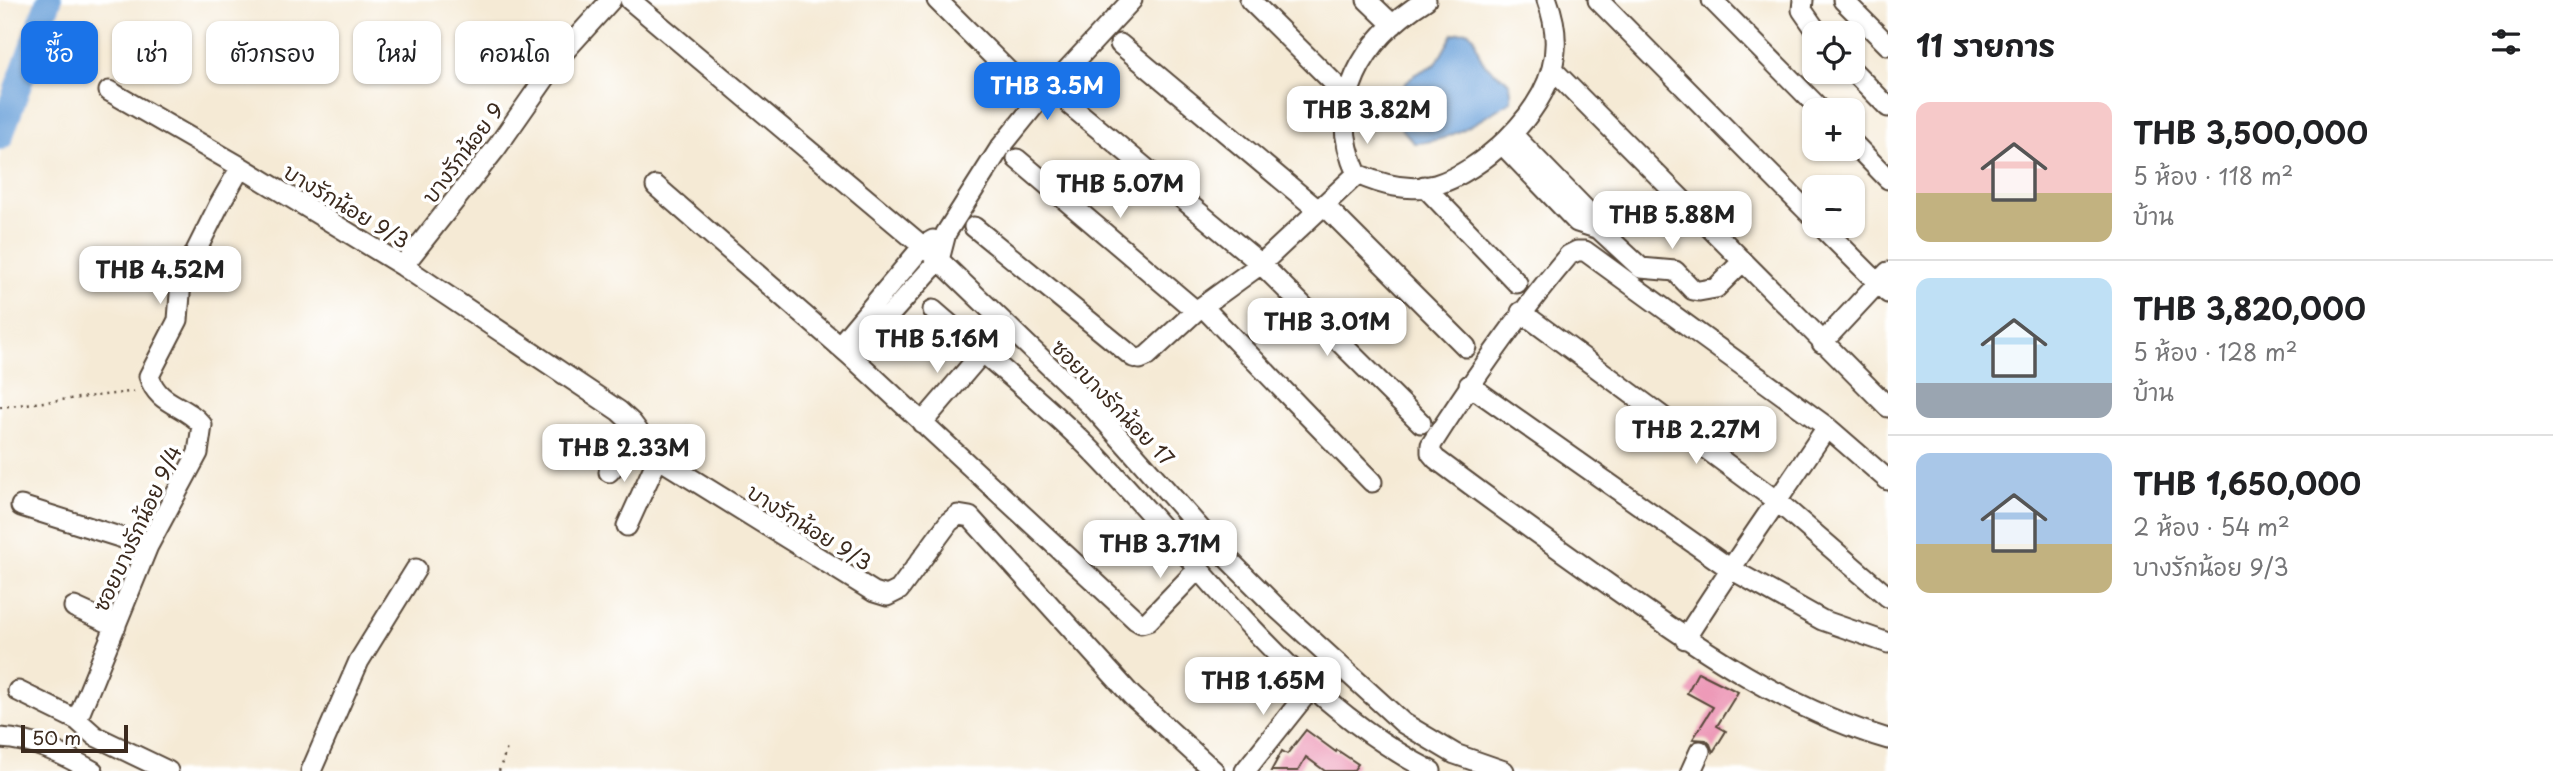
<!DOCTYPE html>
<html lang="th">
<meta charset="utf-8">
<style>
:root{--surface:#fff;--page:#f2f2f2;--text:#202124;--muted:#757577;--line:#e0e0e0;--accent:#1a73e8}
body{margin:0;font-family:"Playpen Sans","Playpen Sans Thai",sans-serif;background:var(--page);color:var(--text);height:100vh;display:flex;flex-direction:column;font-size:26px;white-space:nowrap}
*{box-sizing:border-box;margin:0}
p{font-size:23px;color:var(--muted)}
.icon{flex:none;width:38px;height:38px;fill:none;stroke:currentColor;stroke-width:2;stroke-linecap:round;stroke-linejoin:round}
.map{position:relative;flex:1;overflow:hidden}
.drawer{display:flex;flex-direction:column;background:var(--surface);width:665px}
.drawer>*{flex:none}
.guide{position:absolute;left:21px;top:21px;width:665px;height:63px;display:flex;gap:14px}
.controls{position:absolute;left:1802px;top:21px;display:grid;gap:14px}
.controls a{display:grid;place-items:center;width:63px;height:63px;border-radius:14px;background:var(--surface);box-shadow:0 2px 5px #0004;font-size:35px}
.scale{position:absolute;left:21px;bottom:18px;width:107px;box-sizing:border-box;padding-left:7px;border:4px solid #3b2a1e;border-top:0;font-size:19px;line-height:24px;white-space:nowrap;color:#3b2a1e;-webkit-text-stroke:5px #fff;paint-order:stroke}
.price{position:absolute;translate:-50% -60px;padding:0 16px;border-radius:14px;background:#fff;color:#222;font-size:23px;line-height:46px;filter:drop-shadow(0 2px 4px #0008)}
.price::after{content:'';position:absolute;left:50%;top:42px;width:21px;height:16px;margin-left:-10px;background:inherit;clip-path:polygon(0 0,100% 0,50% 100%)}
.price.active{background:var(--accent);color:#fff}
ul{padding:0;list-style:none}
li{display:flex;align-items:center;gap:21px;height:175px;padding:0 28px}
li+li{border-top:2px solid var(--line)}
li span{display:grid;place-items:center;flex:none;width:196px;height:140px;border-radius:14px;color:#555}
li>.icon{margin-inline-start:auto}
span .icon{width:84px;height:84px;fill:#fffc;stroke-width:1}
li b{font-size:30px}
h2{display:flex;justify-content:space-between;align-items:center;height:84px;padding:0 28px;font-size:30px}
.tag{padding:0 24px;border-radius:14px;background:var(--surface);box-shadow:0 2px 5px #0004;font-size:24px;line-height:63px}
.tag.active{background:var(--accent);color:#fff}
main{display:flex;flex:1;min-height:0}
.map>svg:first-child{display:block}
.water{fill:#6da3da;stroke:#54667c;stroke-width:2}
.lines{fill:none;stroke-linecap:round;stroke-linejoin:round}
.river{stroke:#6da3da;stroke-width:26}
.building{fill:#ed9ab8}
.minor-casing{stroke:#574739;stroke-width:23}
.path{stroke:#574739;stroke-width:2.5;stroke-dasharray:2 5;stroke-linecap:butt}
.minor{stroke:#fff;stroke-width:19}
.labels{text-anchor:middle;dominant-baseline:central;stroke-width:7;stroke-linejoin:round;paint-order:stroke}
.street-label{font-size:21px;fill:#3b2a1e;stroke:#fff}
</style>
<main>
<div class="map">
<svg width="1888" height="771" viewBox="0 0 1888 771">
<rect width="100%" height="100%" fill="#fff"/>
<filter id="ink" filterUnits="userSpaceOnUse"><feTurbulence type="fractalNoise" baseFrequency=".0143" numOctaves="2"/><feDisplacementMap in="SourceGraphic" scale="14" xChannelSelector="R" yChannelSelector="G"/><feConvolveMatrix kernelMatrix="1 2 1 2 8 2 1 2 1" color-interpolation-filters="sRGB"/></filter>
<filter id="wash" filterUnits="userSpaceOnUse"><feTurbulence type="fractalNoise" baseFrequency=".00686" numOctaves="4" result="noise"/><feDisplacementMap in="SourceGraphic" scale="28" xChannelSelector="R" yChannelSelector="G"/><feGaussianBlur stdDeviation="1.57" result="paint"/><feColorMatrix in="noise" values="0 0 0 0 0 0 0 0 0 0 0 0 0 0 0 0 0 1.4 0 .05"/><feComposite in="paint" operator="in"/></filter>
<g filter="url(#wash)">
<rect width="100%" height="100%" fill="#f5ead5"/>
<path class="water" d="M 1467,31 L 1474,36 C 1477,47 1479,59 1488,67 C 1503,81 1513,75 1511,101 C 1481,119 1450,143 1414,143 L 1402,129 L 1399,100 L 1404,85 L 1415,74 L 1436,64 L 1453,34 Z"/>
<g class="lines">
<path class="river" d="M 0,137 L 49,0"/>
</g>
<g id="blocks">
<path class="building" d="M 1698,672 L 1738,692 L 1717,726 L 1726,731 L 1713,752 L 1710,744 L 1706,740 L 1693,739 L 1713,707 L 1687,693 Z
M 1306,730 L 1336,752 L 1337,750 L 1358,764 L 1353,771 L 1325,771 L 1306,757 L 1298,771 L 1271,771 L 1282,751 L 1287,754 Z"/>
</g>
</g>
<g filter="url(#ink)">
<use href="#blocks" fill-opacity="0" stroke="#574739" stroke-width="2"/>
<g class="lines">
<g class="minor-casing">
<path id="minor" d="M 630,0 L 939,260 L 1096,411 L 1221,552 L 1279,610 L 1403,723 L 1455,754 L 1504,771
M 937,0 L 1038,101
M 1250,0 L 1347,96
M 1367,0 L 1393,25
M 1426,0 C 1363,39 1324,102 1357,174 C 1382,185 1408,192 1435,185 C 1482,171 1540,116 1552,68 C 1558,45 1555,21 1547,0
M 1598,0 L 1815,219
M 1712,0 L 1821,110
M 1803,0 L 1802,10 L 1818,33
M 1843,0 L 1888,45
M 1120,44 L 1318,210
M 1552,69 L 1888,407
M 1853,71 L 1888,107
M 109,91 L 241,167 L 403,266 L 619,411 L 632,423 L 658,458 L 874,592 L 887,596 L 899,590 L 949,522 L 958,515 L 970,517 L 1132,696 L 1214,771
M 1071,106 L 1261,264 L 1421,423
M 1512,134 L 1588,212 L 1599,229 L 1641,268 L 1675,271 L 1693,290 L 1699,291 L 1716,288 L 1743,261
M 1853,143 L 1888,179
M 1502,144 L 1577,222 L 1599,229
M 1017,159 L 1196,311
M 656,186 L 852,357 L 1136,620 L 1141,623 L 1148,621 L 1199,568
M 1424,186 L 1517,283
M 1324,205 L 1466,347
M 1821,226 L 1888,293
M 974,227 L 1133,357 L 1140,359 L 1147,356 L 1196,311 L 1261,264 L 1357,174
M 403,266 L 497,147 L 562,54 L 611,0
M 1203,307 L 1372,482
M 933,310 C 982,353 1034,394 1081,440 C 1195,552 1285,696 1431,771
M 1521,312 L 1778,502 L 1888,597
M 1822,343 L 1888,272
M 839,346 L 923,246 L 933,240
M 852,357 L 939,260 L 946,233 L 1000,148 L 1038,101 L 1132,0
M 1469,385 L 1729,568 L 1822,620 L 1888,643
M 922,423 L 982,353
M 609,472 L 640,437
M 1888,480 L 1827,427 L 1585,251 L 1577,251 L 1569,255 C 1517,316 1474,378 1431,445 L 1431,453 L 1436,459 C 1496,504 1557,548 1618,591 C 1703,651 1787,709 1888,739
M 21,506 L 148,546
M 627,526 L 658,458
M 74,607 L 116,626
M 1685,639 C 1730,567 1780,498 1827,427
M 18,691 L 77,720
M 0,738 C 36,740 62,754 93,771
M 168,771 L 95,736 L 77,720 L 148,546 L 198,453 L 202,425 C 184,403 158,406 149,376 L 178,320 L 181,281 L 219,205 L 241,167
M 311,771 L 359,661 L 416,569
M 1245,771 L 1311,688
M 1691,771 L 1700,751"/>
</g>
<path class="path" d="M 0,407 L 139,391
M 499,771 L 508,745"/>
<use href="#minor" class="minor"/>
</g>
</g>
<g class="labels">
<g class="street-label">
<text transform="translate(462 152) rotate(-53)">บางรักน้อย 9</text>
<text transform="translate(347 205) rotate(31)">บางรักน้อย 9/3</text>
<text transform="translate(1114 402) rotate(46)">ซอยบางรักน้อย 17</text>
<text transform="translate(810 526) rotate(32)">บางรักน้อย 9/3</text>
<text transform="translate(136 528) rotate(-65)">ซอยบางรักน้อย 9/4</text>
</g>
</g>
</svg>
<div class="controls">
<a><svg class="icon" aria-label="locate" viewBox="0 0 24 24"><circle cx="12" cy="12" r="6"/><path d="M12 2v4M12 18v4M2 12h4M18 12h4"/></svg></a>
<a>+</a>
<a>−</a>
</div>
<div class="scale">50 m</div>
<b class="price active" style="left:1047px;top:122px">THB 3.5M</b>
<b class="price" style="left:1367px;top:146px">THB 3.82M</b>
<b class="price" style="left:1120px;top:220px">THB 5.07M</b>
<b class="price" style="left:1672px;top:251px">THB 5.88M</b>
<b class="price" style="left:160px;top:306px">THB 4.52M</b>
<b class="price" style="left:1327px;top:358px">THB 3.01M</b>
<b class="price" style="left:937px;top:375px">THB 5.16M</b>
<b class="price" style="left:1696px;top:466px">THB 2.27M</b>
<b class="price" style="left:624px;top:484px">THB 2.33M</b>
<b class="price" style="left:1160px;top:580px">THB 3.71M</b>
<b class="price" style="left:1263px;top:717px">THB 1.65M</b>
<div class="guide">
<a class="tag active">ซื้อ</a>
<a class="tag">เช่า</a>
<a class="tag">ตัวกรอง</a>
<a class="tag">ใหม่</a>
<a class="tag">คอนโด</a>
</div>
</div>
<section class="drawer">
<h2>11 รายการ<svg class="icon" aria-label="filters" viewBox="0 0 24 24"><path d="M4 7h16M4 17h16"/><circle cx="9" cy="7" r="2"/><circle cx="15" cy="17" r="2"/></svg></h2>
<ul>
<li><span style="background:linear-gradient(#f6c9c9 65%,#c2b280 0)"><svg class="icon" aria-label="home" viewBox="0 0 24 24"><path d="M3 11l9-7 9 7M6 9v11h12V9"/></svg></span><div><b>THB 3,500,000</b><p>5 ห้อง · 118 m²</p><p>บ้าน</p></div></li>
<li><span style="background:linear-gradient(#bfe0f5 75%,#9aa5b1 0)"><svg class="icon" aria-label="home" viewBox="0 0 24 24"><path d="M3 11l9-7 9 7M6 9v11h12V9"/></svg></span><div><b>THB 3,820,000</b><p>5 ห้อง · 128 m²</p><p>บ้าน</p></div></li>
<li><span style="background:linear-gradient(#a9c7e8 65%,#c2b280 0)"><svg class="icon" aria-label="home" viewBox="0 0 24 24"><path d="M3 11l9-7 9 7M6 9v11h12V9"/></svg></span><div><b>THB 1,650,000</b><p>2 ห้อง · 54 m²</p><p>บางรักน้อย 9/3</p></div></li>
</ul>
</section>
</main>
